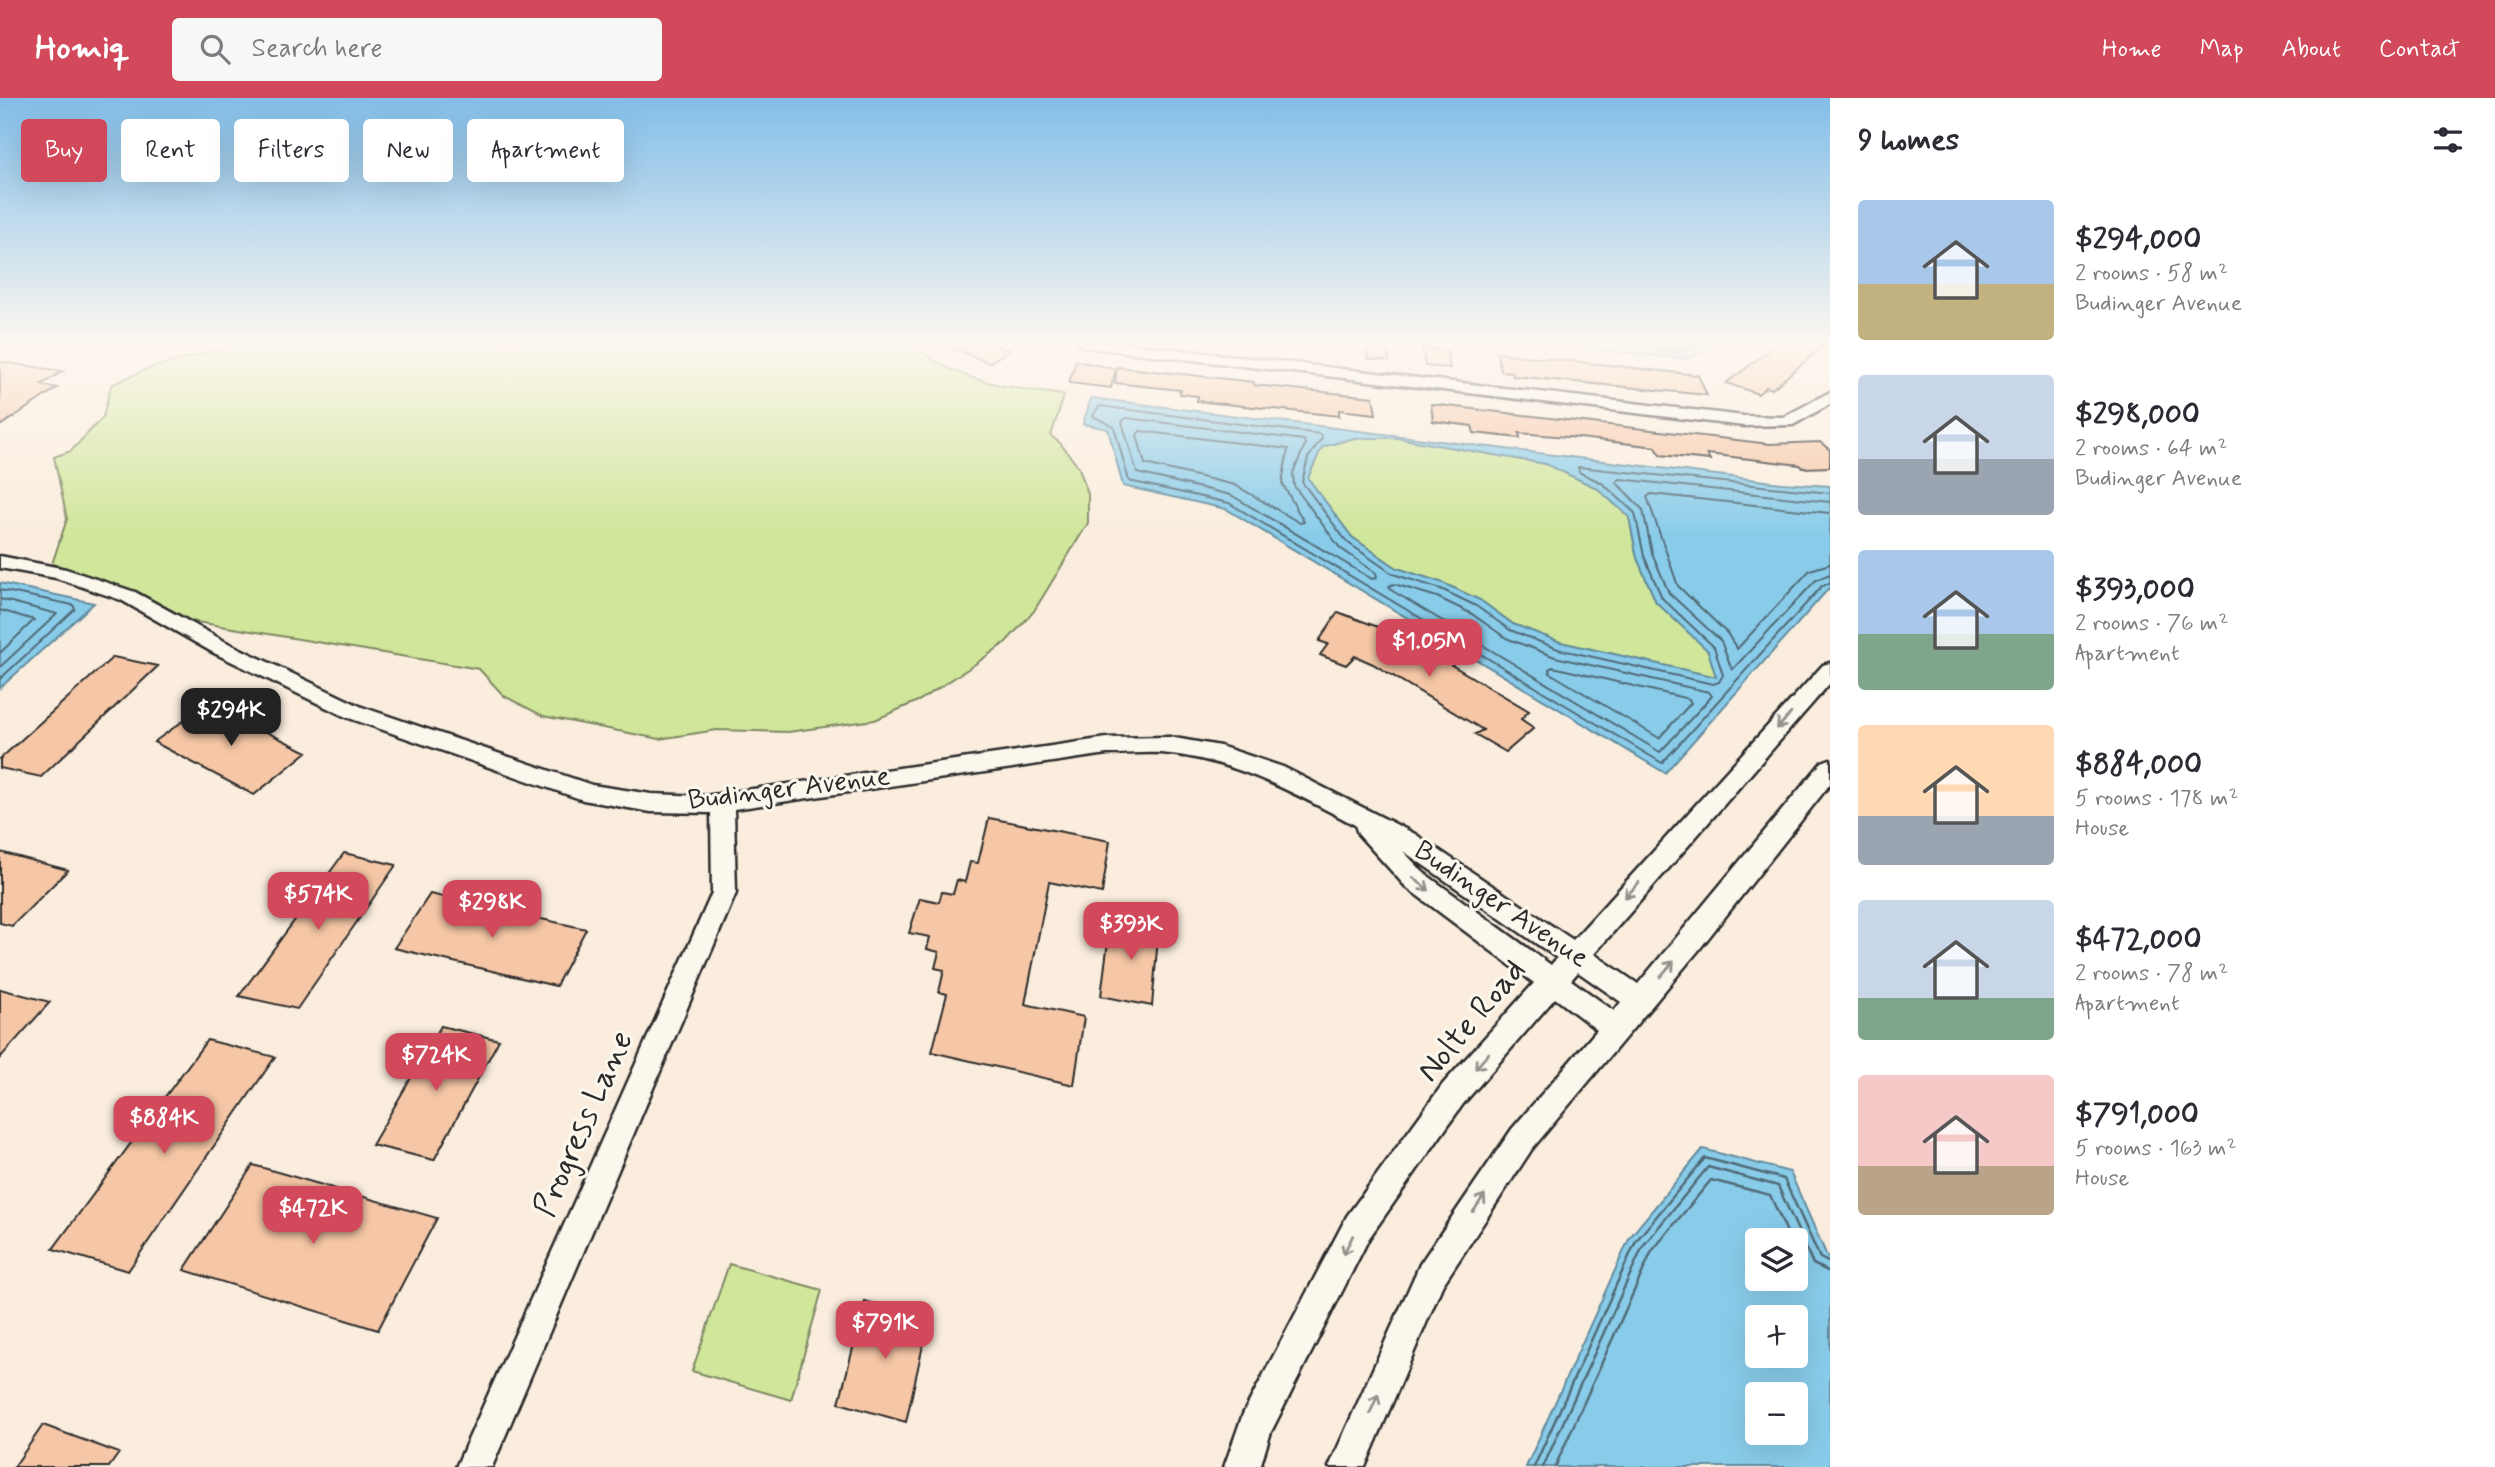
<!DOCTYPE html>
<meta charset="utf-8">
<style>
:root{--surface:#fff;--page:#f7f7f7;--text:#2b2b33;--muted:#7c7c81;--accent:#d1495b}
body{margin:0;font-family:Mynerve,sans-serif;background:var(--page);color:var(--text);height:100vh;display:flex;flex-direction:column;font-size:26px;white-space:nowrap}
*{box-sizing:border-box;margin:0}
p{font-size:23px;color:var(--muted)}
.icon{flex:none;width:38px;height:38px;fill:none;stroke:currentColor;stroke-width:2;stroke-linecap:round;stroke-linejoin:round}
.map{position:relative;flex:1;overflow:hidden}
.sheet{display:flex;flex-direction:column;background:var(--surface);width:665px}
.sheet>*{flex:none}
.banner{position:absolute;left:21px;top:21px;width:665px;height:63px;display:flex;gap:14px}
.controls{position:absolute;left:1745px;top:1130px;display:grid;gap:14px}
.controls a{display:grid;place-items:center;width:63px;height:63px;border-radius:7px;background:var(--surface);box-shadow:0 7px 28px #0002;font-size:35px}
.price{position:absolute;translate:-50% -60px;padding:0 16px;border-radius:14px;background:var(--accent);color:#fff;font-size:23px;line-height:46px;filter:drop-shadow(0 2px 4px #0008)}
.price::after{content:'';position:absolute;left:50%;top:42px;width:21px;height:16px;margin-left:-10px;background:inherit;clip-path:polygon(0 0,100% 0,50% 100%)}
.price.current{background:#222;color:#fff}
ul{padding:0;list-style:none}
li{display:flex;align-items:center;gap:21px;height:175px;padding:0 28px}
li span{display:grid;place-items:center;flex:none;width:196px;height:140px;border-radius:7px;color:#555}
li>.icon{margin-inline-start:auto}
span .icon{width:84px;height:84px;fill:#fffc;stroke-width:1}
li b{font-size:30px}
h2{display:flex;justify-content:space-between;align-items:center;height:84px;padding:0 28px;font-size:30px}
.chip{padding:0 24px;border-radius:7px;background:var(--surface);box-shadow:0 7px 28px #0002;font-size:24px;line-height:63px}
.chip.current{background:var(--accent);color:#fff}
header{display:flex;align-items:center;gap:42px;box-sizing:border-box;height:98px;padding:0 35px;background:var(--accent);color:#fff}
header strong{font-size:33px}
nav{display:flex;gap:38px;margin-inline-start:auto;font-size:24px}
.search{width:490px;height:63px;background:var(--page);display:flex;align-items:center;gap:18px;box-sizing:border-box;padding:0 24px;border-radius:7px;color:var(--muted);font-size:26px}
main{display:flex;flex:1;min-height:0}
.map>svg:first-child{display:block}
.green{fill:#d0e69b;stroke:#7e8863;stroke-width:2}
.water{fill:#89ccea;stroke:#638c9e;stroke-width:2;fill-rule:evenodd}
.lines{fill:none;stroke-linecap:round;stroke-linejoin:round}
.shore-far1{stroke:#516b77;stroke-width:2}
.shore{stroke:#516b77;stroke-width:2.5}
.building{fill:#f6c7a6;stroke:#2b2b2b;stroke-width:2}
.minor-casing{stroke:#2b2b2b;stroke-width:5}
.minor{fill:#fbf7ec;fill-rule:evenodd}
.oneway{stroke:#93918c}
.labels{text-anchor:middle;dominant-baseline:central;stroke-width:6;stroke-linejoin:round;paint-order:stroke}
.street-label{font-size:28px;fill:#2b2b2b;stroke:#fbf7ec}
.near-street-label{font-size:33px;fill:#2b2b2b;stroke:#fbf7ec}
</style>
<header>
<strong>Homiq</strong>
<div class="search"><svg class="icon" aria-label="search" viewBox="0 0 24 24"><circle cx="10" cy="10" r="6"/><path d="M15 15l6 6"/></svg>Search here</div>
<nav><a>Home</a><a>Map</a><a>About</a><a>Contact</a></nav>
</header>
<main>
<div class="map">
<svg width="1830" height="1369" viewBox="0 0 1830 1369">
<rect width="100%" height="100%" fill="#faedde"/>
<filter id="ink" filterUnits="userSpaceOnUse"><feTurbulence type="fractalNoise" baseFrequency=".0143" numOctaves="2"/><feDisplacementMap in="SourceGraphic" scale="14" xChannelSelector="R" yChannelSelector="G"/><feConvolveMatrix kernelMatrix="1 2 1 2 8 2 1 2 1" color-interpolation-filters="sRGB"/></filter>
<g filter="url(#ink)">
<path class="green" d="M 243,245 L 912,245 C 953,284 1010,290 1064,297 L 1051,338 L 1060,345 L 1079,370 L 1088,396 L 1088,425 L 1034,513 L 1006,544 L 974,567 L 920,602 L 875,622 L 788,634 L 717,632 L 659,641 L 543,618 L 504,598 L 479,571 L 191,523 L 136,493 L 52,466 L 67,421 L 54,359 L 71,353 L 103,319 L 111,287 L 147,271 Z
M 1354,340 L 1398,340 L 1546,366 L 1597,390 L 1629,419 L 1637,460 L 1656,504 L 1709,553 L 1716,579 L 1560,544 L 1513,526 L 1480,502 L 1443,485 L 1397,470 L 1352,439 L 1307,380 L 1322,349 Z
M 729,1166 L 822,1192 L 791,1302 L 692,1273 Z"/>
<path class="water" d="M 1534,245 L 1712,245 L 1705,253 L 1686,261 Z
M 1091,300 L 1782,385 L 1830,388 L 1830,489 L 1665,675 L 1226,411 L 1123,388 L 1108,331 L 1083,326 ZM 1354,340 L 1398,340 L 1546,366 L 1597,390 L 1629,419 L 1637,460 L 1656,504 L 1708,553 L 1716,579 L 1560,544 L 1513,526 L 1480,502 L 1443,485 L 1397,470 L 1352,439 L 1308,380 L 1322,349 Z
M 0,485 L 94,505 L 0,590 Z
M 1703,1051 L 1790,1074 L 1830,1165 L 1830,1369 L 1526,1369 L 1630,1139 ZM 1757,1143 L 1796,1143 L 1796,1181 L 1757,1181 ZM 1757,1220 L 1796,1220 L 1796,1258 L 1757,1258 ZM 1757,1297 L 1796,1297 L 1796,1335 L 1757,1335 Z"/>
<g class="lines">
<path class="shore-far1" d="M 1600,245 L 1685,253 L 1703,245
M 1126,320 L 1304,342 L 1305,347 L 1293,375 L 1294,388 L 1340,450 L 1376,475 L 1377,480 L 1372,481 L 1231,397 L 1137,375 L 1122,324 Z
M 1140,333 L 1288,351 L 1282,385 L 1304,424 L 1300,425 L 1235,387 L 1145,366 L 1137,337 Z
M 1830,395 L 1578,369 L 1579,374 L 1602,385 L 1635,415 L 1644,458 L 1662,500 L 1714,549 L 1723,577 L 1719,584 L 1713,586 L 1558,551 L 1510,532 L 1476,508 L 1441,491 L 1393,476 L 1347,444 L 1302,384 L 1308,360 L 1322,340 L 1320,336 L 1099,308 L 1093,318 L 1114,329 L 1129,383 L 1229,405 L 1662,665 L 1822,488 L 1830,485
M 1830,404 L 1620,381 L 1616,384 L 1643,412 L 1652,455 L 1669,495 L 1721,543 L 1732,572 L 1816,482 L 1830,476
M 1830,415 L 1651,396 L 1647,399 L 1678,488 L 1727,535 L 1737,551 L 1810,472 L 1830,466
M 1394,486 L 1437,499 L 1472,516 L 1506,540 L 1555,559 L 1709,594 L 1712,598 L 1660,654 L 1391,492 L 1389,488 Z
M 0,492 L 73,507 L 75,511 L 0,581
M 0,501 L 57,516 L 0,569
M 0,512 L 34,522 L 0,555
M 1553,569 L 1689,601 L 1691,605 L 1659,640 L 1550,575 L 1549,571 Z"/>
<path class="shore" d="M 1534,1369 L 1636,1143 L 1705,1060 L 1784,1081 L 1820,1160 L 1830,1165
M 1543,1369 L 1643,1148 L 1708,1069 L 1778,1088 L 1813,1166 L 1830,1174
M 1555,1369 L 1652,1153 L 1711,1082 L 1770,1097 L 1791,1143"/>
</g>
<path class="building" d="M 941,245 L 991,245 L 1009,252 L 989,265 Z
M 1365,245 L 1387,245 L 1389,263 L 1368,261 Z
M 1780,245 L 1827,245 L 1772,291 L 1766,289 L 1758,296 L 1726,285 Z
M 1422,250 L 1447,253 L 1450,270 L 1425,268 Z
M 1497,255 L 1698,277 L 1707,297 L 1513,278 L 1512,274 L 1501,273 Z
M 1076,263 L 1116,271 L 1111,290 L 1069,285 Z
M 0,264 L 63,273 L 41,287 L 57,290 L 0,328 Z
M 1117,269 L 1254,284 L 1254,287 L 1373,299 L 1376,316 L 1339,312 L 1339,318 L 1197,303 L 1198,298 L 1180,296 L 1181,292 L 1115,285 Z
M 1431,306 L 1770,346 L 1820,344 L 1830,352 L 1830,369 L 1803,370 L 1800,367 L 1707,356 L 1710,362 L 1660,357 L 1656,349 L 1580,340 L 1519,335 L 1520,340 L 1474,335 L 1472,328 L 1433,323 Z
M 1338,514 L 1389,533 L 1387,538 L 1411,551 L 1416,546 L 1529,613 L 1521,621 L 1534,630 L 1506,654 L 1475,636 L 1483,632 L 1373,566 L 1355,558 L 1346,567 L 1320,557 L 1328,546 L 1319,543 Z
M 113,559 L 158,568 L 41,679 L 0,670 L 0,661 Z
M 208,605 L 307,654 L 254,697 L 154,644 Z
M 989,720 L 1110,743 L 1102,795 L 1049,784 L 1025,906 L 1084,919 L 1074,987 L 932,954 L 947,896 L 939,894 L 944,872 L 935,870 L 939,854 L 927,851 L 930,839 L 909,835 L 920,800 L 939,804 L 942,794 L 953,796 L 957,782 L 965,784 L 970,764 L 978,765 Z
M 0,754 L 68,772 L 12,828 L 0,825 Z
M 344,755 L 396,767 L 297,911 L 239,898 Z
M 430,796 L 586,831 L 556,888 L 394,850 Z
M 1111,819 L 1159,828 L 1152,908 L 1101,898 Z
M 0,891 L 50,904 L 0,960 Z
M 441,928 L 499,942 L 434,1062 L 372,1047 Z
M 207,942 L 275,959 L 128,1173 L 53,1151 Z
M 253,1067 L 437,1120 L 378,1232 L 184,1172 Z
M 865,1203 L 929,1220 L 906,1324 L 839,1305 Z
M 43,1327 L 119,1355 L 109,1369 L 14,1369 Z"/>
<g class="lines">
<g class="minor-casing">
<path id="minor" d="M 1077,245 L 1121,245 L 1744,318 L 1784,319 L 1830,294 L 1830,306 L 1793,327 L 1744,328 L 1084,249 Z
M 0,458 L 66,471 L 135,494 L 226,544 L 362,609 L 592,687 L 651,696 L 705,698 L 1107,640 L 1169,639 L 1220,648 L 1283,669 L 1415,736 L 1573,842 L 1823,567 L 1830,565 L 1830,585 L 1594,856 L 1638,886 L 1822,664 L 1830,661 L 1830,686 L 1698,853 L 1532,1051 L 1442,1188 L 1365,1369 L 1329,1369 L 1420,1166 L 1512,1031 L 1597,932 L 1555,900 L 1463,1006 L 1369,1140 L 1271,1334 L 1260,1369 L 1224,1369 L 1243,1316 L 1347,1118 L 1443,986 L 1534,885 L 1406,789 L 1358,736 L 1355,727 C 1296,696 1239,664 1171,656 C 1151,653 1128,656 1107,656 L 734,711 L 736,795 L 492,1369 L 456,1369 L 712,795 L 711,715 L 651,714 L 583,702 L 346,619 L 212,554 L 121,502 L 56,480 L 0,470 ZM 1403,753 L 1557,860 L 1551,867 L 1424,775 ZM 1578,874 L 1621,904 L 1614,913 L 1571,882 Z"/>
</g>
<use href="#minor" class="minor"/>
</g>
<defs><path id="oneway-shaft" d="M-6 0H5M1.5-3L5.5 0L1.5 3" fill="none" stroke-width="1.6" stroke-linecap="round" stroke-linejoin="round" transform="scale(1.75)"/></defs>
<g class="oneway">
<use href="#oneway-shaft" transform="translate(1784 623) rotate(132)"/>
<use href="#oneway-shaft" transform="translate(1421 786) rotate(39)"/>
<use href="#oneway-shaft" transform="translate(1632 792) rotate(132)"/>
<use href="#oneway-shaft" transform="translate(1667 871) rotate(-49)"/>
<use href="#oneway-shaft" transform="translate(1482 963) rotate(131)"/>
<use href="#oneway-shaft" transform="translate(1479 1105) rotate(-56)"/>
<use href="#oneway-shaft" transform="translate(1348 1147) rotate(117)"/>
<use href="#oneway-shaft" transform="translate(1374 1306) rotate(-66)"/>
</g>
</g>
<linearGradient id="sky" x2="0" y2="1"><stop stop-color="#82bee9"/><stop offset="0.56" stop-color="#fdf7f0"/><stop offset="1" stop-color="#fdf7f0" stop-opacity="0"/></linearGradient>
<rect width="1830" height="437" fill="url(#sky)"/>
<g class="labels">
<g class="street-label">
<text transform="translate(789 691) rotate(-7)">Budinger Avenue</text>
<text transform="translate(1501 807) rotate(34)">Budinger Avenue</text>
</g>
<g class="near-street-label">
<text transform="translate(1472 923) rotate(-50)">Nolte Road</text>
<text transform="translate(584 1026) rotate(-66)">Progress Lane</text>
</g>
</g>
</svg>
<div class="controls">
<a><svg class="icon" aria-label="layers" viewBox="0 0 24 24"><path d="M12 4l9 5-9 5-9-5zM3 14l9 5 9-5"/></svg></a>
<a>+</a>
<a>−</a>
</div>
<b class="price" style="left:1429px;top:581px">$1.05M</b>
<b class="price current" style="left:231px;top:650px">$294K</b>
<b class="price" style="left:318px;top:834px">$574K</b>
<b class="price" style="left:492px;top:842px">$298K</b>
<b class="price" style="left:1131px;top:864px">$393K</b>
<b class="price" style="left:436px;top:995px">$724K</b>
<b class="price" style="left:164px;top:1058px">$884K</b>
<b class="price" style="left:313px;top:1148px">$472K</b>
<b class="price" style="left:885px;top:1263px">$791K</b>
<div class="banner">
<a class="chip current">Buy</a>
<a class="chip">Rent</a>
<a class="chip">Filters</a>
<a class="chip">New</a>
<a class="chip">Apartment</a>
</div>
</div>
<section class="sheet">
<h2>9 homes<svg class="icon" aria-label="filters" viewBox="0 0 24 24"><path d="M4 7h16M4 17h16"/><circle cx="9" cy="7" r="2"/><circle cx="15" cy="17" r="2"/></svg></h2>
<ul>
<li><span style="background:linear-gradient(#a9c7e8 60%,#c2b280 0)"><svg class="icon" aria-label="home" viewBox="0 0 24 24"><path d="M3 11l9-7 9 7M6 9v11h12V9"/></svg></span><div><b>$294,000</b><p>2 rooms · 58 m²</p><p>Budinger Avenue</p></div></li>
<li><span style="background:linear-gradient(#c9d6e8 60%,#9aa5b1 0)"><svg class="icon" aria-label="home" viewBox="0 0 24 24"><path d="M3 11l9-7 9 7M6 9v11h12V9"/></svg></span><div><b>$298,000</b><p>2 rooms · 64 m²</p><p>Budinger Avenue</p></div></li>
<li><span style="background:linear-gradient(#a9c7e8 60%,#7fa58c 0)"><svg class="icon" aria-label="home" viewBox="0 0 24 24"><path d="M3 11l9-7 9 7M6 9v11h12V9"/></svg></span><div><b>$393,000</b><p>2 rooms · 76 m²</p><p>Apartment</p></div></li>
<li><span style="background:linear-gradient(#ffd9b3 65%,#9aa5b1 0)"><svg class="icon" aria-label="home" viewBox="0 0 24 24"><path d="M3 11l9-7 9 7M6 9v11h12V9"/></svg></span><div><b>$884,000</b><p>5 rooms · 178 m²</p><p>House</p></div></li>
<li><span style="background:linear-gradient(#c9d6e8 70%,#7fa58c 0)"><svg class="icon" aria-label="home" viewBox="0 0 24 24"><path d="M3 11l9-7 9 7M6 9v11h12V9"/></svg></span><div><b>$472,000</b><p>2 rooms · 78 m²</p><p>Apartment</p></div></li>
<li><span style="background:linear-gradient(#f6c9c9 65%,#b9a48a 0)"><svg class="icon" aria-label="home" viewBox="0 0 24 24"><path d="M3 11l9-7 9 7M6 9v11h12V9"/></svg></span><div><b>$791,000</b><p>5 rooms · 163 m²</p><p>House</p></div></li>
</ul>
</section>
</main>
